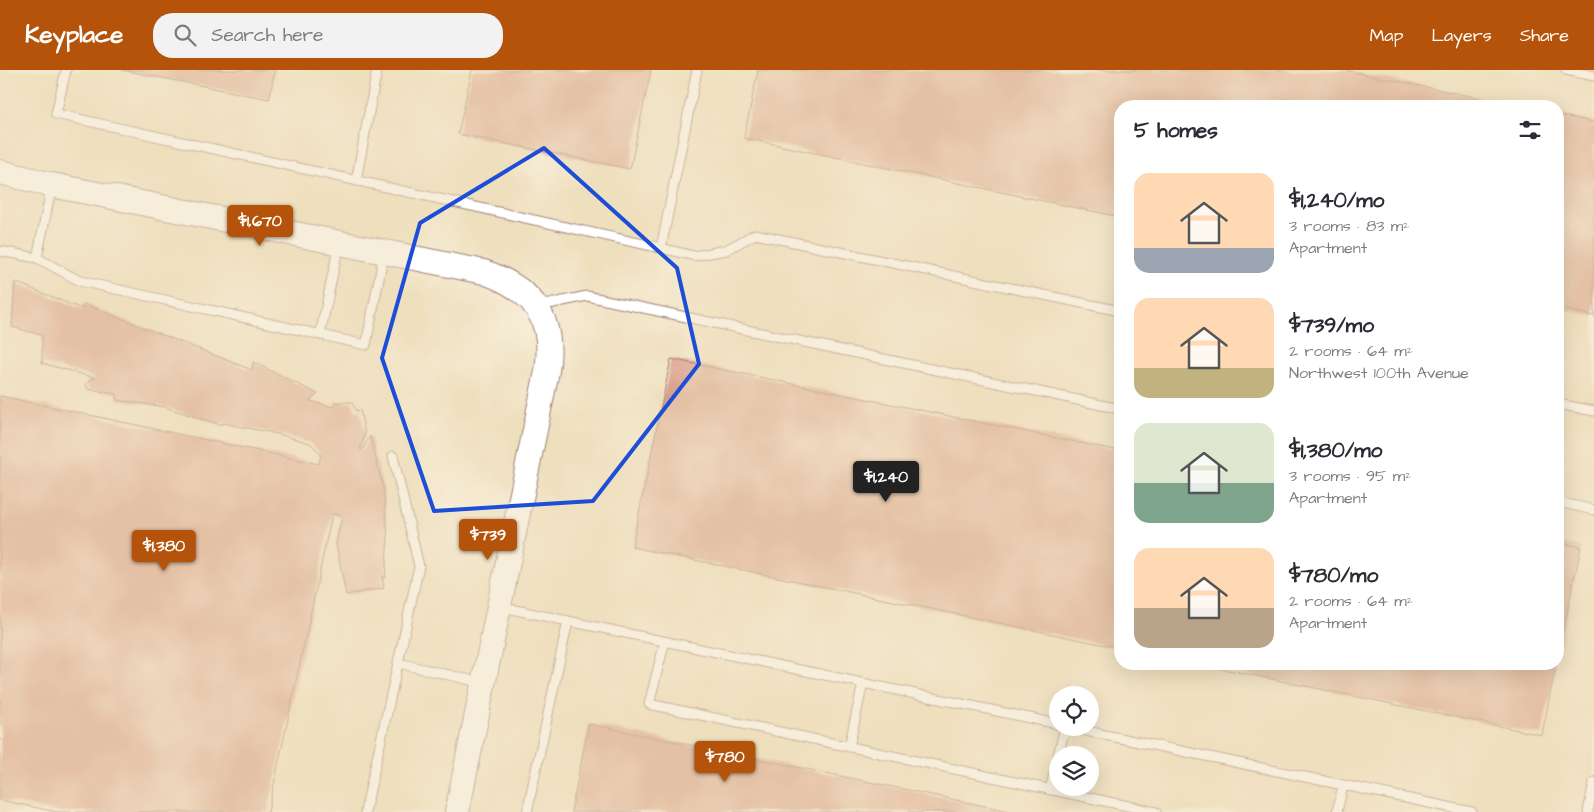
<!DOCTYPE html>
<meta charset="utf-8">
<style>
:root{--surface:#fff;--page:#f2f2f3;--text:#2b2b33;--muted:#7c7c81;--accent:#b45309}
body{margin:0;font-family:"Architects Daughter",sans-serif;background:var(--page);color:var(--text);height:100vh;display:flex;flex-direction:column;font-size:19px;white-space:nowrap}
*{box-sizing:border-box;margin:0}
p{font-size:16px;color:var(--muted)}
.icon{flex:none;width:28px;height:28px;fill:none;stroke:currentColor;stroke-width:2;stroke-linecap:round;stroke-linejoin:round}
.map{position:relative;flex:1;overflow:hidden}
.side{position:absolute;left:1114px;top:30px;width:450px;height:570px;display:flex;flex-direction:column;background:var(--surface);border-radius:20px;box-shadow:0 5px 20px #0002}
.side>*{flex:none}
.buttons{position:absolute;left:1049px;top:616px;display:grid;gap:10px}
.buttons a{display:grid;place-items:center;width:50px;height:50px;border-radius:50%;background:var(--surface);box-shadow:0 5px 20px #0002;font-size:25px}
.price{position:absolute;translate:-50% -42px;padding:0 11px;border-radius:5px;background:var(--accent);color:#fff;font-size:16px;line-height:32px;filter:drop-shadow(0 1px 2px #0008)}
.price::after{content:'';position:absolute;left:50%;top:30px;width:15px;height:11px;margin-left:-8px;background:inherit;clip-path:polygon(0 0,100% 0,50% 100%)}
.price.on{background:#222;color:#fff}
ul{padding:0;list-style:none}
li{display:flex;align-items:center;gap:15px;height:125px;padding:0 20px}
li span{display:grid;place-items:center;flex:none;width:140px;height:100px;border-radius:15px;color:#555}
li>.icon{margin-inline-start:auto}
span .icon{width:60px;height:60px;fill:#fffc;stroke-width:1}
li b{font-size:21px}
h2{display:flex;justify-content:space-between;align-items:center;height:60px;padding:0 20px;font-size:21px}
header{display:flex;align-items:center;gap:30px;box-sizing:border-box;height:70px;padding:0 25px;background:var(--accent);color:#fff}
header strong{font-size:24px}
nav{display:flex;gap:28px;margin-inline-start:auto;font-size:18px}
.search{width:350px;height:45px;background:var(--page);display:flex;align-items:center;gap:12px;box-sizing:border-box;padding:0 18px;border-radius:20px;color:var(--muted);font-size:19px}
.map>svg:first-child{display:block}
.building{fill:#d89c86}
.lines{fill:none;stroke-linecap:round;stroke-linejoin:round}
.service-casing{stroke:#9c7f74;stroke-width:11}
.tertiary-casing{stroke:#9c7f74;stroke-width:26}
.service{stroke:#fff;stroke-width:9}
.tertiary{stroke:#fff;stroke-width:24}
.marked{fill:none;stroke:#1d4ed8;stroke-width:4;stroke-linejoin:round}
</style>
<header>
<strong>Keyplace</strong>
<div class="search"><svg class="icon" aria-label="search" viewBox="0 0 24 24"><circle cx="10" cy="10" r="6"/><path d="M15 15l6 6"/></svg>Search here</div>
<nav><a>Map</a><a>Layers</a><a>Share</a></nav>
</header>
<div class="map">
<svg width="1594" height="742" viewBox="0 0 1594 742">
<rect width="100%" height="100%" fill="#fcf5e5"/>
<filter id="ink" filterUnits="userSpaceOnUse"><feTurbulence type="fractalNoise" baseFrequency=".02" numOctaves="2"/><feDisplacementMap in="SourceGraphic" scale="10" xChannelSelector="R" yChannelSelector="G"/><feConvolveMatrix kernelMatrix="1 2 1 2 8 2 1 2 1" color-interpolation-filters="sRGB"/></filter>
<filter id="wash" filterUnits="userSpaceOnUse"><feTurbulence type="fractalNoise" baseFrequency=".0096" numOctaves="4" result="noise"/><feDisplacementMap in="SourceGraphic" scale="20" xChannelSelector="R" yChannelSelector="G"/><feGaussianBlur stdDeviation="1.12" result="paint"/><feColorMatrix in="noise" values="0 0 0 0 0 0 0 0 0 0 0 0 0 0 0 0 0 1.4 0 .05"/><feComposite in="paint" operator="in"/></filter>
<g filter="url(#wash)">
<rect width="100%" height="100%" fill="#eedfbd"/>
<g id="blocks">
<path class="building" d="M 122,0 L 275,0 L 269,29 Z
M 472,0 L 651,0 L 630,99 L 458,64 Z
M 758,0 L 1344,0 L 1513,35 L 1120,36 L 1120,147 L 744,68 Z
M 1558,45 L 1594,52 L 1594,246 L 1558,238 Z
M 15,212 L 82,239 L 84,234 L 252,300 L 253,292 L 318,324 L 309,331 L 334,337 L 335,332 L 352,332 L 356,341 L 360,340 L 365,364 L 360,379 L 362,380 L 370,366 L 383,417 L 388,466 L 385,508 L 382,506 L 384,518 L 346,525 L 336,474 L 342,446 L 332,444 L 268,742 L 57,742 L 0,730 L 0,326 L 319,394 L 321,384 L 310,373 L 278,364 L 222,353 L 221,355 L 165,337 L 117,330 L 116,324 L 88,319 L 86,315 L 89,310 L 95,308 L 42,293 L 42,265 L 12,257 Z
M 671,289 L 1120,381 L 1120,578 L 632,477 Z
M 1558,472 L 1581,477 L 1558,584 Z
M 1199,594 L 1556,594 L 1542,665 Z
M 589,654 L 1009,741 L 1009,742 L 571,742 Z"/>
</g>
</g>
<g filter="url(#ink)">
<use href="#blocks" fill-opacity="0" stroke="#9c7f74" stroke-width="1"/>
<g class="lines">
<g class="service-casing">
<path id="service" d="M 66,0 L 56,44 L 661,178 L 697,0
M 1566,0 L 1594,6
M 356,111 L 377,0
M 661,178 L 694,186 L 726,180 L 755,164 L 1120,241
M 0,181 L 37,188 L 52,115
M 37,188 L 80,211 L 366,275 L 384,183
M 539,236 L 587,226 L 1120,339
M 320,265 L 339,174
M 1558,334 L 1594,341
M 393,386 L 419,496 L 398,593 L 483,613
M 1558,432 L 1594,440
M 501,537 L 1058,654
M 665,571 L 649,634 L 1156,742
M 1072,658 L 1472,742
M 849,677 L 863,613
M 1058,685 L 1065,658
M 1050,720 L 1058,688
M 365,742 L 398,593
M 527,742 L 568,551
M 1337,742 L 1343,715
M 1588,742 L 1594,712"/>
</g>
<g class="tertiary-casing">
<path id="tertiary" d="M 0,102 L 52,115 L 484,202 C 533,219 555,248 547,301 L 457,742"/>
</g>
<use href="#service" class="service"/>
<use href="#tertiary" class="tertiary"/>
</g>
</g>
<path d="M0 0H1594V742H0ZM 544,78 L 677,198 L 699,294 L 593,431 L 434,441 L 382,288 L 420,153 Z" fill="#eedfbd" fill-opacity=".55" fill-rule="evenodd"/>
<path class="marked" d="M 544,78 L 677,198 L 699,294 L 593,431 L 434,441 L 382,288 L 420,153 Z"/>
</svg>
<div class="buttons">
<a><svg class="icon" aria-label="locate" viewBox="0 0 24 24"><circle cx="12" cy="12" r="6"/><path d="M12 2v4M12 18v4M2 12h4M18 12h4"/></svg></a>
<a><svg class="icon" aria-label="layers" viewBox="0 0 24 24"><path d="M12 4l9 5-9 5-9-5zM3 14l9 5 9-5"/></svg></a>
</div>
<b class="price" style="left:260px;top:177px">$1,670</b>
<b class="price on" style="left:886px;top:433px">$1,240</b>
<b class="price" style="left:488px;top:491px">$739</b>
<b class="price" style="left:164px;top:502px">$1,380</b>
<b class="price" style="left:725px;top:713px">$780</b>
<section class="side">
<h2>5 homes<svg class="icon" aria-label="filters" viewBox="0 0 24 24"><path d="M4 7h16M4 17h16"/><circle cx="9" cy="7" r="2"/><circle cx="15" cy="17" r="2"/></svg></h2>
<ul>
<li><span style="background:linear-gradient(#ffd9b3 75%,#9aa5b1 0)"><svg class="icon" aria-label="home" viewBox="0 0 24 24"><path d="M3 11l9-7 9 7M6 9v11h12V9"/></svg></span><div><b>$1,240/mo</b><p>3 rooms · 83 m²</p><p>Apartment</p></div></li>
<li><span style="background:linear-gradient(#ffd9b3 70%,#c2b280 0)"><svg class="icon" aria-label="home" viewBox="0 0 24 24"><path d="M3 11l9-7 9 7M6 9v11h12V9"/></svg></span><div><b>$739/mo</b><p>2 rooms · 64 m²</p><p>Northwest 100th Avenue</p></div></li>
<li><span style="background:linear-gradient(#dfe7d0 60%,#7fa58c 0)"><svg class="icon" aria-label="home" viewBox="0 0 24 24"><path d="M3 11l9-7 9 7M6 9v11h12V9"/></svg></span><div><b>$1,380/mo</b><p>3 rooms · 95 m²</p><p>Apartment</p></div></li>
<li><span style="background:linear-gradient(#ffd9b3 60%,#b9a48a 0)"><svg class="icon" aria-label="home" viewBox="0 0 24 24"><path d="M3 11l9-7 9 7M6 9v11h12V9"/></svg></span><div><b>$780/mo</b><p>2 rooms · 64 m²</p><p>Apartment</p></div></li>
</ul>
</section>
</div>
